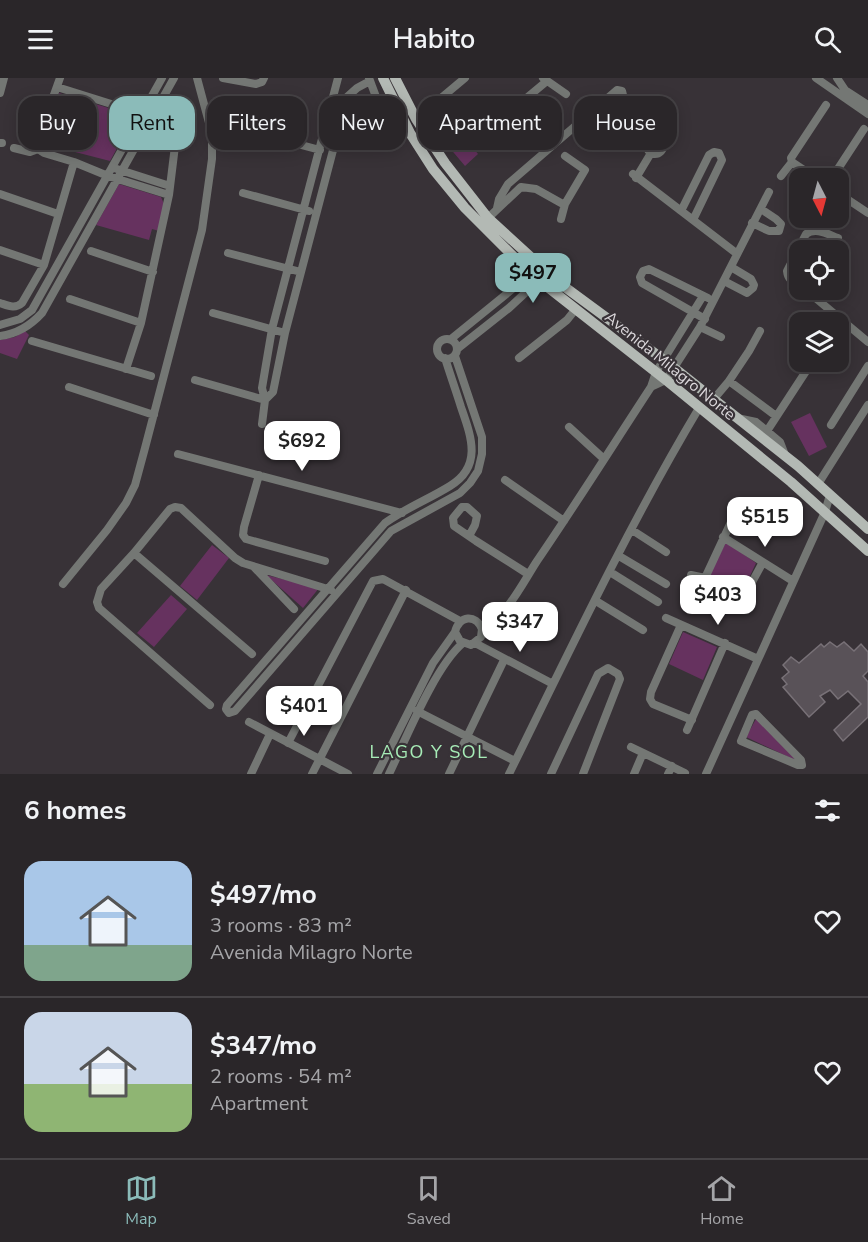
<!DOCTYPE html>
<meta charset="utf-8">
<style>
:root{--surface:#2a2629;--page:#322e31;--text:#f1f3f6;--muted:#a5a5a8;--line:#464346;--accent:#8bbbb9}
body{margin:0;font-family:"Nunito Sans",sans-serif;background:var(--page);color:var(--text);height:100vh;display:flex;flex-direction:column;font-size:22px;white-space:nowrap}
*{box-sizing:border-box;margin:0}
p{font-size:20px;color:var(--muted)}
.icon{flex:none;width:33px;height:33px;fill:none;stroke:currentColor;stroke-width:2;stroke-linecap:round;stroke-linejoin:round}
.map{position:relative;height:696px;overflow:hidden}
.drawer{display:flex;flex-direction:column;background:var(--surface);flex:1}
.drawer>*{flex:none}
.top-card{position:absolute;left:18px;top:18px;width:832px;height:54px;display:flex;gap:12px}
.needle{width:39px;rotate:174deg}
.buttons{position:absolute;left:789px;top:90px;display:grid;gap:12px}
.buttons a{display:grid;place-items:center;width:60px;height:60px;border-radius:12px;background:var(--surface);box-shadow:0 3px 15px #0003,0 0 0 2px var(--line);font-size:30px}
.price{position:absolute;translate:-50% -51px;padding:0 14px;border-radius:12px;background:#fff;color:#222;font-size:20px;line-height:39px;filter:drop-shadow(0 2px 3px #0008)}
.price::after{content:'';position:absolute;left:50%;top:36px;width:18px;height:14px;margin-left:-9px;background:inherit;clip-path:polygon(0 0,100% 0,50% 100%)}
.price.current{background:var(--accent);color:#111}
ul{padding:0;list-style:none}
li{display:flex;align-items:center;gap:18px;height:150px;padding:0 24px}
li+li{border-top:2px solid var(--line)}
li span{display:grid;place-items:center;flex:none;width:168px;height:120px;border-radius:18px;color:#555}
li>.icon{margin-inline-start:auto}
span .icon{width:72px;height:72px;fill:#fffc;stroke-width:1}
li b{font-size:26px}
h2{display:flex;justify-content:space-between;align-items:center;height:72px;padding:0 24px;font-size:26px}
.tag{padding:0 21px;border-radius:18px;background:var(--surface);box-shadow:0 3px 15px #0003,0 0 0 2px var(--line);font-size:21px;line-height:54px}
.tag.current{background:var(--accent);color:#111}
header{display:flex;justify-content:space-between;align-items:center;height:78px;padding:0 24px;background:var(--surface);font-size:27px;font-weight:600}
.tabs{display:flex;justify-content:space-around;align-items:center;height:84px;border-top:2px solid var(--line);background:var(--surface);font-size:16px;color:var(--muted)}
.tabs a{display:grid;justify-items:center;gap:3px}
.tabs .current{color:var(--accent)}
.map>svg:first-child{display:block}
.green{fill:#66325f}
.building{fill:#595258;stroke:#787177;stroke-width:1.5}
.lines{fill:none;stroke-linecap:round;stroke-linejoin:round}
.minor{stroke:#747774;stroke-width:8}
.major{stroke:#b3b9b4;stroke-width:10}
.labels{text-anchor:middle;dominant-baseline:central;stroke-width:4.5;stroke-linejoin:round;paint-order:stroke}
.street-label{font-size:16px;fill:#dcd8dc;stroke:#383237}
.neighbourhood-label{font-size:18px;letter-spacing:1.5px;fill:#a7ecb7;stroke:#383237}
</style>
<header><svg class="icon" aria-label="menu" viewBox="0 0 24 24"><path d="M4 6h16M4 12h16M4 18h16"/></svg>Habito<svg class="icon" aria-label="search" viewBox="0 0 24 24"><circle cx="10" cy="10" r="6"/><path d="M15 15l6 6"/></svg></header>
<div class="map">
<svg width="868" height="696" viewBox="0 0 868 696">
<rect width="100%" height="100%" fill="#383237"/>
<path class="green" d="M 59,15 L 135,38 L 110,83 L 44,66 Z
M 458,51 L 478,76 L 465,88 L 443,62 Z
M 119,106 L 161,119 L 164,126 L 159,153 L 152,151 L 149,162 L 96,147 Z
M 25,253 L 29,257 L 17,281 L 0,275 L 0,262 L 15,259 Z
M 810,335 L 827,369 L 809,378 L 791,344 Z
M 726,464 L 756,485 L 742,515 L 709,498 Z
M 212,467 L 229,480 L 197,522 L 180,508 Z
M 266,497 L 319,510 L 303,530 Z
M 171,517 L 187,531 L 154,569 L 137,555 Z
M 683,554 L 717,569 L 703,602 L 669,586 Z
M 756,641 L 797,683 L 746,659 Z"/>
<path class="building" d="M 830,564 L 837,569 L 844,564 L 854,573 L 861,566 L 868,574 L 868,593 L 863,598 L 868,604 L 868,639 L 843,663 L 834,652 L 861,626 L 848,613 L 838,621 L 830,612 L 820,618 L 825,624 L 809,639 L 783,609 L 787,606 L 782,600 L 789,594 L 783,587 L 791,579 L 799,585 L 821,566 L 824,569 Z"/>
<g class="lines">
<path class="minor" d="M 223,0 L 256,6 L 262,4 L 264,0
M 369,0 C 375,15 389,64 410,55
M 543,0 L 566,16
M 816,0 L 868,36
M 837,0 L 845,12 L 868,27
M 57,9 L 124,30
M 0,15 L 4,0
M 416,41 L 465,0
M 230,48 L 320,72
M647 68a8 8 0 1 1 16 0a8 8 0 1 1-16 0Z
M 476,62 L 547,3
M 0,65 L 2,65
M 14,70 L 30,74 L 38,71 L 44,75 L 74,84 L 108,98 L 169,117
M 38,71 L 38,61 L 60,0
M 117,91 L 170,108
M 633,96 L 736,175
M 781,98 L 792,84
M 636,100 L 651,75
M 816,100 L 792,84 L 791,80 L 826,27
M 832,100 L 864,51
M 243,115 L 309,133
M 838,115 L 868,135
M 0,116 L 58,136
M 497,130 L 499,121 L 508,106 L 617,12 L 622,13 L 623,17 L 598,63
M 681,133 L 709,77 L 714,74 L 719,75 L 722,82 L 693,142
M 488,140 L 521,109 L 536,111 L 561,125 L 565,126 L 585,92 L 565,78
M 561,141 L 565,126
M 752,145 L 769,153 L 779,153 L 781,146 L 776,141 L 761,131
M 0,172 L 44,187
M 91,173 L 153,194
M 228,175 L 301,194
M 724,203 L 747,215 L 753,210 L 754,207 L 751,201 L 731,189
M 800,208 C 793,204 788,202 787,193 L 806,156 C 816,149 827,156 838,160
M 806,212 L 868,264
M 70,221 L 141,245
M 0,225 C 9,228 15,231 22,225 L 44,187 L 74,84
M 213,235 L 285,255
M 705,241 L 642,205 L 640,199 L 643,193 L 649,191 L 708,220
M 0,247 L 20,241 L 32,232 L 162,0
M 700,249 L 721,259
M 760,253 L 749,273 L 729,303 L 776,338
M 0,258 C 17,256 31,247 42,235 L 174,0
M437 271a10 10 0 1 1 20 0a10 10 0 1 1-20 0Z
M 451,261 L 531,196
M 32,263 L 151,298
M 457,271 L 509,230 L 538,203
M 445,280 C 450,296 456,313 461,329 C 471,358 483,388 450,408 C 429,421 406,430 385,445 L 227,627 L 226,631 L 229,635 L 235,633 L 391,453 L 460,415 L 470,405 L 478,393 L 482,376 L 482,359 L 455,278
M 519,280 L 567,242 L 575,232
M 126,291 L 141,245 L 169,117 L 175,68 L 169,40
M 195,302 L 265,322
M 69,309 L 154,337
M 651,309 L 666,302 L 700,249 L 769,114
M 265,322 L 273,314 L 285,255 L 347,19 L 357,10 L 370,3
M 713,322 L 729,303
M 737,340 L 756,344 L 780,364 L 785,377
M 262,346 L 265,322 L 262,310 L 272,251 L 338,0
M 831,347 L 868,288
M 569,349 L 604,381
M 767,353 L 812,284
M 178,376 L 402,435
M 259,397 L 244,449 L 243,457 L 246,461 L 325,483
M 505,402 L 564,443
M 818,406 L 868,327
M 632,452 L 666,474
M 469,458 L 475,447 L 477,438 L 467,429 L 462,429 L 453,440 L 454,448 L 476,463 L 528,496
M 723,459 L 793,503
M 134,475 L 252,576
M 619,478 L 666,506
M 254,489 L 294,531
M 610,494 L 658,524
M 691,497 L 705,500 L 751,524
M 705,500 L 732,442
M 63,506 L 107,452 L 126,425 L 135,407 L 145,370 L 202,152 L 212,81 L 212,56 L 197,0
M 744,519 L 763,484
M 596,523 L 643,552
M 666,540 L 758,581
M 681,547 L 651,614 L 650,621 L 653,626 L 692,642
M 482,551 C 507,538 522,506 537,483 C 576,426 613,367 651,309 L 656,294 L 703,218
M 475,565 L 553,606
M 210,627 L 99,530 L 97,524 L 101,511 L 134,475 L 170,431 L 175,429 L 181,430 L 235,480 L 243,485 L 331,512
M 417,633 L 515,683
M 756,636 L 801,682 L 802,687 L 798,687 L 741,663 L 752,637 Z
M 249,644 L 348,696
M 687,652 L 725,565
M 288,665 L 373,503 L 383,501 L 460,543
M 631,669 L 685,695
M 251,696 L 270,656
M 312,696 L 406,512
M 377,696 L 433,585 L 455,554 C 459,537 476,536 482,551 L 481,559 L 471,567 L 460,563 L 455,554
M 389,696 C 406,661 435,588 463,565
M 449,696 L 504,582
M 509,696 C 569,574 629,447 699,330
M 551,696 L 598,596 L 608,590 L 618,596 L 620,601 L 583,696
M 634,696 L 643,675
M 668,696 L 672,688
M 706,696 L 825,434 L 830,417"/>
<path class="major" d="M 383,0 L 410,55 L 433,91 L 465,130 L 531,196 L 666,302 L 791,404 L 868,473
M 395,0 L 416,41 L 445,85 L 488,140 L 558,204 L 664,282 L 798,388 L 868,451"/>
</g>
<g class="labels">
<g class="street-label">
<text transform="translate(670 288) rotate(39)">Avenida Milagro Norte</text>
</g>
<g class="neighbourhood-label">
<text x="429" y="674">LAGO Y SOL</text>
</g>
</g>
</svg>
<div class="buttons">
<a><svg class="needle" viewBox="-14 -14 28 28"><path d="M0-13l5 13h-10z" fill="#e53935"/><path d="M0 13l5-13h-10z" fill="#a5a5a8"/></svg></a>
<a><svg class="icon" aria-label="locate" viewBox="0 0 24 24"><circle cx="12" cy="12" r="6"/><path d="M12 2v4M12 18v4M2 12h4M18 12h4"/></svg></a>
<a><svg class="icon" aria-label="layers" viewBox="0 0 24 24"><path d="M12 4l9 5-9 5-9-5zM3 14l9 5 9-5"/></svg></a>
</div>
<b class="price current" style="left:533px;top:226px">$497</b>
<b class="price" style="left:302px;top:394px">$692</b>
<b class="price" style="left:765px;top:470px">$515</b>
<b class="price" style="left:718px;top:548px">$403</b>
<b class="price" style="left:520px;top:575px">$347</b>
<b class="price" style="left:304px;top:659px">$401</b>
<div class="top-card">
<a class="tag">Buy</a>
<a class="tag current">Rent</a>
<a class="tag">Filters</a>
<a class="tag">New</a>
<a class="tag">Apartment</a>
<a class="tag">House</a>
</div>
</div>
<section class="drawer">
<h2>6 homes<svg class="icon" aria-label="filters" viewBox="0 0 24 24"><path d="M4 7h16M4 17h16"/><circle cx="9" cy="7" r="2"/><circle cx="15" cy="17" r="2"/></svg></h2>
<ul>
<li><span style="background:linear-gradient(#a9c7e8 70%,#7fa58c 0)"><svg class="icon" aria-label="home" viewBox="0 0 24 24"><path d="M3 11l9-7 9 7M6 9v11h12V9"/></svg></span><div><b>$497/mo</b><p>3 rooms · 83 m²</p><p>Avenida Milagro Norte</p></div><svg class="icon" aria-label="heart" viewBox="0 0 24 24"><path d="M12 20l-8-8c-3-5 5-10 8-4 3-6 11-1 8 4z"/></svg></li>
<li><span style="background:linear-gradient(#c9d6e8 60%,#8fb573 0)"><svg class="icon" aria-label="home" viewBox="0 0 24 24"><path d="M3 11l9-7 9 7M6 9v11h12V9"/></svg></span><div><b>$347/mo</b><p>2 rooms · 54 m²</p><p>Apartment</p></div><svg class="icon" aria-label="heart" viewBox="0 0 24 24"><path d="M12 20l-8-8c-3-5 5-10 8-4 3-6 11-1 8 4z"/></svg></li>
</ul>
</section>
<nav class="tabs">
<a class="current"><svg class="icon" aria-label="map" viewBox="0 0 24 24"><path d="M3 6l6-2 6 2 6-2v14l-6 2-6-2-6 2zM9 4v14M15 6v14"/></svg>Map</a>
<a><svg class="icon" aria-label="saved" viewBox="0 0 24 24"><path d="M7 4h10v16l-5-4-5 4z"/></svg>Saved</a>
<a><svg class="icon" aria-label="home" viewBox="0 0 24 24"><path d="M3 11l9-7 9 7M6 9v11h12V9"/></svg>Home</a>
</nav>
